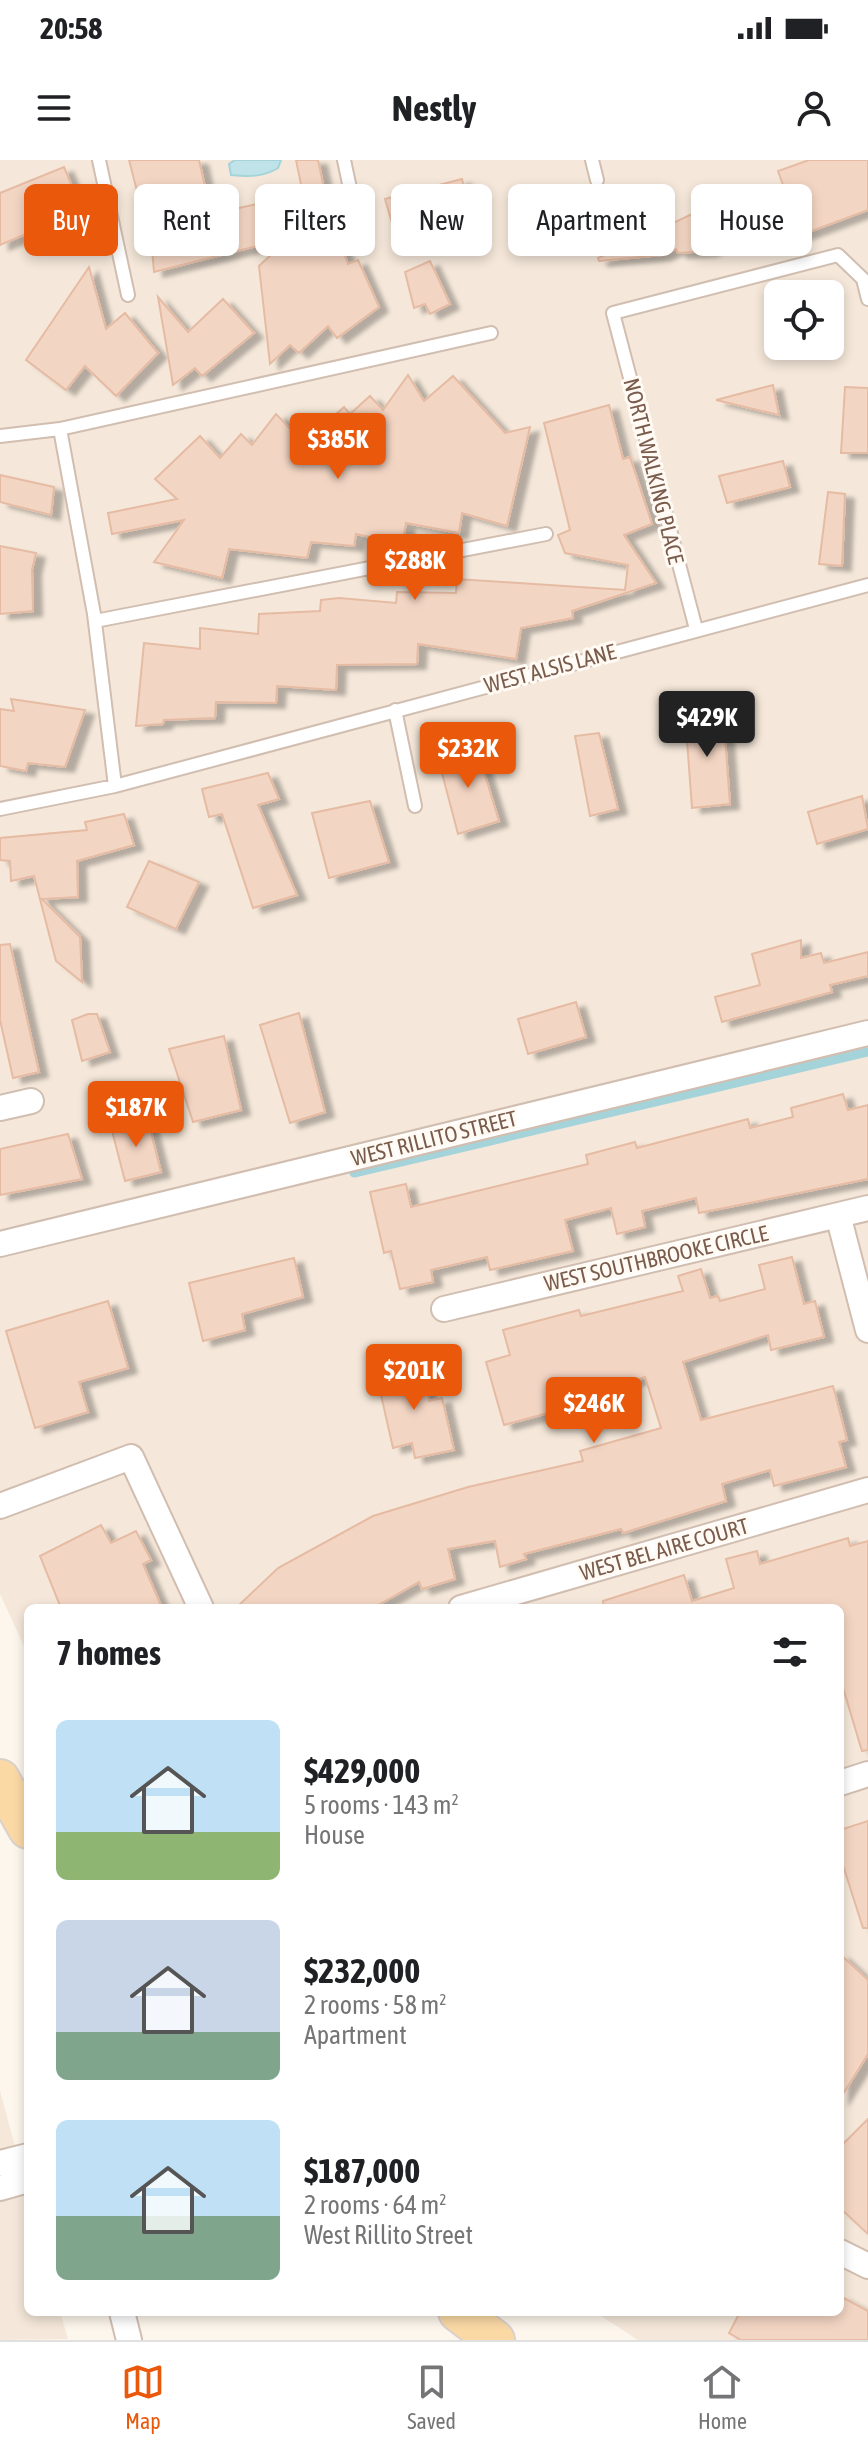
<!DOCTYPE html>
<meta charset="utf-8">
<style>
:root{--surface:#fff;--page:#f2f2f2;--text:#202124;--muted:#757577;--line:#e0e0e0;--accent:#ea580c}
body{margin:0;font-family:"Asap Condensed",sans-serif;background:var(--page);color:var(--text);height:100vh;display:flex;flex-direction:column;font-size:30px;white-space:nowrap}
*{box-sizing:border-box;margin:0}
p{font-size:26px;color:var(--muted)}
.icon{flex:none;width:44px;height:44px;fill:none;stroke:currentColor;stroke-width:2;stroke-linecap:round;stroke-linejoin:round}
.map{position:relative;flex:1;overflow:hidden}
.details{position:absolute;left:24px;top:1444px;width:820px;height:712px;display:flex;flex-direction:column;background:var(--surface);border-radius:12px;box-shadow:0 4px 12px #0003}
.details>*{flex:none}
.top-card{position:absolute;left:24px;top:24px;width:820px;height:72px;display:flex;gap:16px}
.fabs{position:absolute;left:764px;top:120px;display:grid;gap:16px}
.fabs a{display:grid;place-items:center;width:80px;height:80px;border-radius:12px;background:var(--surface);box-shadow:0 4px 12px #0003;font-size:40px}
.price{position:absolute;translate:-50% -68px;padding:0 18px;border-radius:8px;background:var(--accent);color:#fff;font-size:26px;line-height:52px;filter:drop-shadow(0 2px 4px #0008)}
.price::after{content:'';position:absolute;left:50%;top:48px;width:24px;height:18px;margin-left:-12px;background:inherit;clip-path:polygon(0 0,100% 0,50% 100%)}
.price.selected{background:#222;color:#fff}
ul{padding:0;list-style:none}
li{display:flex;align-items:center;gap:24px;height:200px;padding:0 32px}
li span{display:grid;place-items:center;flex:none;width:224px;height:160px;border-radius:12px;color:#555}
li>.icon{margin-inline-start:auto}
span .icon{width:96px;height:96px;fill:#fffc;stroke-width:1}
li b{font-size:34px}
h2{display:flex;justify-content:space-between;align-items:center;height:96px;padding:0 32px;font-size:34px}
.pill{padding:0 28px;border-radius:12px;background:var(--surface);box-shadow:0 4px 12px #0003;font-size:28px;line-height:72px}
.pill.selected{background:var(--accent);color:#fff}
.status{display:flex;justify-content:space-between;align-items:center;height:56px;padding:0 40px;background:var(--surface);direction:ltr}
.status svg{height:22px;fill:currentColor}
header{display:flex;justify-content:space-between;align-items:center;height:104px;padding:0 32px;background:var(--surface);font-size:36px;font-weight:700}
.menu{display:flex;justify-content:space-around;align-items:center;height:112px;border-top:2px solid var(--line);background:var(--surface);font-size:22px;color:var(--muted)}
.menu a{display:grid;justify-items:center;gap:4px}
.menu .selected{color:var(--accent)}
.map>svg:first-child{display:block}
.residential{fill:#f5e8da;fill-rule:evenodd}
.water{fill:#bfe3e8;stroke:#a5d3da;stroke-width:2}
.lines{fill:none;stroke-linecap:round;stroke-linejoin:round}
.stream{stroke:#a5d3da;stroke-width:9}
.building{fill:#f3d5c3;stroke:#e6bba3;stroke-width:2;filter:url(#shadow)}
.service-casing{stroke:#d1beb0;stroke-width:16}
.minor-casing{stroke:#d1beb0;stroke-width:28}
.primary-casing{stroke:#dad1cd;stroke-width:42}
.service{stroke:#fff;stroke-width:12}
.minor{stroke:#fff;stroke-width:24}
.primary{stroke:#fbd9a5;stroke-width:38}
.labels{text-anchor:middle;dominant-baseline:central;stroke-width:6;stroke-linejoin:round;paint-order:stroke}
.street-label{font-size:22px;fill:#7a5c4d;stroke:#fffaf3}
</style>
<div class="status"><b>20:58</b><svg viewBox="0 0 49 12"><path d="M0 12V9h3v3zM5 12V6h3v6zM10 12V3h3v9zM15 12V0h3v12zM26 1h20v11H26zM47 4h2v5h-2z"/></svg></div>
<header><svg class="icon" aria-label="menu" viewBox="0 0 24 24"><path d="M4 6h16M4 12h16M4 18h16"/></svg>Nestly<svg class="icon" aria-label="person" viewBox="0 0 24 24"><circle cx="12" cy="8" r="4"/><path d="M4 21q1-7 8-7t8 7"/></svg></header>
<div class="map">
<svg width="868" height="2180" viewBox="0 0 868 2180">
<defs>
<filter id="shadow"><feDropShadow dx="9" dy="5" stdDeviation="2" flood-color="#0004"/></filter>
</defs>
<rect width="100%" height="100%" fill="#fdf6ec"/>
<path class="residential" d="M 0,0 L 868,0 L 868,2180 L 638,2180 L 595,2152 L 840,2152 L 840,1448 L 28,1448 L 28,1495 L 0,1434 ZM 778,134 L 830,134 L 830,186 L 778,186 Z
M 0,1931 L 28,2034 L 28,2152 L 60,2152 L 68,2179 L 0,2180 Z"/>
<path class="water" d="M 235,0 L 281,0 L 278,8 C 263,17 249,17 231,15 L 229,4 Z"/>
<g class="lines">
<path class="stream" d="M 354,1013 L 868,892"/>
</g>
<path class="building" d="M 129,0 L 199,0 L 211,54 L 303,34 L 296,0 L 318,0 L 328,48 L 348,104 L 358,100 L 379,147 L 337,178 L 328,166 L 299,193 L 290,185 L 270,204 L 259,106 L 289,78 L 154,112 L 152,89 Z
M 809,0 L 868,0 L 868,50 L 801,75 L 778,11 Z
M 64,7 L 85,58 L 55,72 L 52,63 L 0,85 L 0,33 Z
M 462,19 L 469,46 L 392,63 L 385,39 Z
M 738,32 L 753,68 L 708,91 L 678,93 L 676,89 L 662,95 L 599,101 L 598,98 L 618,89 L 607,59 L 632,50 L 644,77 Z
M 430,101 L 450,144 L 430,154 L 425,144 L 414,148 L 405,112 Z
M 89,107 L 106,169 L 125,153 L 158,193 L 116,236 L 85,206 L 66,230 L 26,200 Z
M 158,137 L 188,172 L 223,139 L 254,173 L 202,216 L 195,208 L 173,225 Z
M 408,215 L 424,241 L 453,216 L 505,273 L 530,267 L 507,366 L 462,353 L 459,373 L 406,363 L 402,384 L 356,374 L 354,386 L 311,382 L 307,398 L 229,389 L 222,418 L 154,402 L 184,360 L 112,374 L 108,353 L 177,339 L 155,319 L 200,276 L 220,298 L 241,274 L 252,285 L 276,254 L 304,283 L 344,247 L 350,254 L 370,236 L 383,250 Z
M 773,225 L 779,255 L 716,240 Z
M 845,227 L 868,228 L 868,293 L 841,293 Z
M 609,245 L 623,299 L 630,297 L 652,364 L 624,375 L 656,423 L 572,451 L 573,458 L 521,468 L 516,499 L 418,484 L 417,504 L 337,505 L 336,530 L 277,526 L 276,543 L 216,542 L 215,558 L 164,560 L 163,564 L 136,566 L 144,483 L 200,489 L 200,468 L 258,474 L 259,454 L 320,451 L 321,440 L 339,438 L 396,443 L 397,432 L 456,433 L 457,419 L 625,430 L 628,405 L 565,393 L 558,375 L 570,370 L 544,263 Z
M 783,301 L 790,327 L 727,343 L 719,316 Z
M 0,315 L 54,327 L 51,355 L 0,342 Z
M 828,332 L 845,334 L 842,406 L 819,404 Z
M 0,386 L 36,393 L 32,410 L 33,451 L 0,454 Z
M 11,539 L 85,550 L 65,607 L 28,603 L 26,611 L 0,606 L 0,549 L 14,551 Z
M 723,551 L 730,644 L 692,648 L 685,554 Z
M 599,573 L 618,649 L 590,656 L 575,576 Z
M 476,586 L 499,661 L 458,674 L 438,598 Z
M 268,613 L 279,639 L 258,645 L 297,735 L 253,748 L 222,654 L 209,657 L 202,629 Z
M 862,636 L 868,669 L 817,684 L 808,652 Z
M 370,641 L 389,702 L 329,718 L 312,653 Z
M 124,654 L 134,685 L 77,701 L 78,737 L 42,739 L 80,777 L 82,822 L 56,801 L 34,716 L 11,721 L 10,701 L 0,700 L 0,678 L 87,670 L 85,662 Z
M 149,701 L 199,722 L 176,769 L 127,747 Z
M 801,780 L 801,798 L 821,793 L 824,803 L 868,792 L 868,816 L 830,825 L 832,832 L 722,862 L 715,837 L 760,825 L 752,794 Z
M 10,784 L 39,912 L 13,918 L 0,860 L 0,785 Z
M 576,842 L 586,877 L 528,894 L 518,859 Z
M 299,853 L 325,952 L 290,963 L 260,865 Z
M 88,854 L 97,854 L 110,892 L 82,901 L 72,860 Z
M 224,876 L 241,950 L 193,962 L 169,889 Z
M 843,934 L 848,950 L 868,945 L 868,1019 L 699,1053 L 696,1038 L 642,1051 L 645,1067 L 617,1074 L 611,1048 L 565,1060 L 573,1091 L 490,1110 L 487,1097 L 431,1110 L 433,1122 L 400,1129 L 391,1091 L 384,1093 L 370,1032 L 406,1024 L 411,1047 L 588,1004 L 586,995 L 635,982 L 637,988 L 748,959 L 750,968 L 793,957 L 791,948 Z
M 147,957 L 161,1012 L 125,1021 L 111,967 Z
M 68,974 L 82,1019 L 0,1035 L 0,989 Z
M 792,1097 L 804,1144 L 815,1141 L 824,1177 L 771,1190 L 768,1175 L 683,1202 L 701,1260 L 833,1226 L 847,1280 L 839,1282 L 846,1307 L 774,1326 L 770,1310 L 722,1324 L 726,1341 L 623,1373 L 621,1369 L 524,1394 L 526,1399 L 500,1407 L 495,1381 L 448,1389 L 455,1419 L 422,1429 L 419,1422 L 373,1448 L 236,1448 L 278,1408 L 373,1356 L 468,1327 L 583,1301 L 580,1291 L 661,1268 L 645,1217 L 552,1243 L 555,1251 L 504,1265 L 486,1202 L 510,1195 L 503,1170 L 579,1150 L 581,1156 L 683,1131 L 678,1116 L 701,1109 L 710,1138 L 718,1136 L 720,1141 L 765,1129 L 759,1105 Z
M 294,1098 L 303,1137 L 242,1154 L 245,1170 L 203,1181 L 189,1123 Z
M 108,1141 L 128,1208 L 79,1222 L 88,1252 L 35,1268 L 6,1171 Z
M 421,1202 L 429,1241 L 442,1238 L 454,1290 L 415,1298 L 412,1283 L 393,1288 L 376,1213 Z
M 101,1365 L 111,1383 L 136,1371 L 151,1400 L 143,1404 L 162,1448 L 61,1448 L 40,1396 Z
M 848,1378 L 850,1386 L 868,1381 L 868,1590 L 862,1591 L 840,1518 L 840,1448 L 604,1448 L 603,1441 L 684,1415 L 692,1441 L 734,1428 L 726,1399 L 757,1391 L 760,1404 Z
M 868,1661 L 868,1768 L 863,1768 L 840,1696 L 840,1670 Z
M 840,1794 L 868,1820 L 868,1894 L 840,1939 Z
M 868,1959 L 868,2074 L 840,2048 L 840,1987 Z
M 840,2136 L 868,2151 L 868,2180 L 741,2180 L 729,2173 L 740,2152 L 840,2152 Z"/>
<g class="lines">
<g class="service-casing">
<path id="service" d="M 99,0 L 128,135
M 344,0 L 361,80
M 592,0 L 597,20
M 60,269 L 94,454 L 115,626
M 0,276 L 60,269 L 491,173
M 95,461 L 546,374
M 696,469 L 613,153 L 838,95 L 863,119 L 868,139
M 395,550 L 415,646
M 0,649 L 115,626 L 868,425"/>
</g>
<g class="minor-casing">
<path id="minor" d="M 0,948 L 31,941
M 838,1055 L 868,1170
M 0,1084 L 868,873
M 444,1149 L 868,1048
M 0,1346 L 131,1297 L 201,1448
M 461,1448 L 868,1330
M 840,1623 L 868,1614
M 0,2003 L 28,1996
M 0,2028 L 28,2020
M 840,2092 L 868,2106
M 122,2152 L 129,2180"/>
</g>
<g class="primary-casing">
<path id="primary" d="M 0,1619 L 28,1669
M 458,2152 L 495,2180"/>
</g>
<use href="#service" class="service"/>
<use href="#minor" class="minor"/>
<use href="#primary" class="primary"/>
</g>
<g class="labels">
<g class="street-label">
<text transform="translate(654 311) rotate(76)">NORTH WALKING PLACE</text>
<text transform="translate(550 508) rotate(-15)">WEST ALSIS LANE</text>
<text transform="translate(434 978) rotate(-14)">WEST RILLITO STREET</text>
<text transform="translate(656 1098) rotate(-13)">WEST SOUTHBROOKE CIRCLE</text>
<text transform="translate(664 1389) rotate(-16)">WEST BEL AIRE COURT</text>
</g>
</g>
</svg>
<div class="fabs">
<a><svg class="icon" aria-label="locate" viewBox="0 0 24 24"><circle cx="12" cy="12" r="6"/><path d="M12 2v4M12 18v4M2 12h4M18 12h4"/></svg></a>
</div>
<b class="price" style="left:338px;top:321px">$385K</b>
<b class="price" style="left:415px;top:442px">$288K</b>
<b class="price selected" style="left:707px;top:599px">$429K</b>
<b class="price" style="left:468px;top:630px">$232K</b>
<b class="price" style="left:136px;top:989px">$187K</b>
<b class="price" style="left:414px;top:1252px">$201K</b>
<b class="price" style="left:594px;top:1285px">$246K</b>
<div class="top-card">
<a class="pill selected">Buy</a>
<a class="pill">Rent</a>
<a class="pill">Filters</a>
<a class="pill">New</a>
<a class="pill">Apartment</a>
<a class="pill">House</a>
</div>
<section class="details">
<h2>7 homes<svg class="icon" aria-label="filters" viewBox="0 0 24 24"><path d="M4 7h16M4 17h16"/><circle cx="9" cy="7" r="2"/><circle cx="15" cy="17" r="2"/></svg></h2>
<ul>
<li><span style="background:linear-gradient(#bfe0f5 70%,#8fb573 0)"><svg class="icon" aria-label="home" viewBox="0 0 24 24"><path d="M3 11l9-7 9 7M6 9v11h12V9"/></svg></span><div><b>$429,000</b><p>5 rooms · 143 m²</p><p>House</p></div></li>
<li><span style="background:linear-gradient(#c9d6e8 70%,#7fa58c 0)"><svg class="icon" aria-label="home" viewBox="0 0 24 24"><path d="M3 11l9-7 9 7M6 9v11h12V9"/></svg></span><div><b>$232,000</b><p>2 rooms · 58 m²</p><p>Apartment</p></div></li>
<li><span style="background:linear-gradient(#bfe0f5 60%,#7fa58c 0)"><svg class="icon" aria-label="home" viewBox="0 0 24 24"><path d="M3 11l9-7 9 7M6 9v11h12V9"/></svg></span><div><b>$187,000</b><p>2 rooms · 64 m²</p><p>West Rillito Street</p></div></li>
</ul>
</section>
</div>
<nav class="menu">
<a class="selected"><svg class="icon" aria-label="map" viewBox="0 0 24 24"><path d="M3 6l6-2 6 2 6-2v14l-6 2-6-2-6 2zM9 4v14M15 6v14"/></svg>Map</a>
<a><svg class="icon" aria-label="saved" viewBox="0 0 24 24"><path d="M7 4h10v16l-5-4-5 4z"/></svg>Saved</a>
<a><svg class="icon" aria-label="home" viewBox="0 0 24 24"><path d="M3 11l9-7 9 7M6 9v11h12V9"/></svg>Home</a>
</nav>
